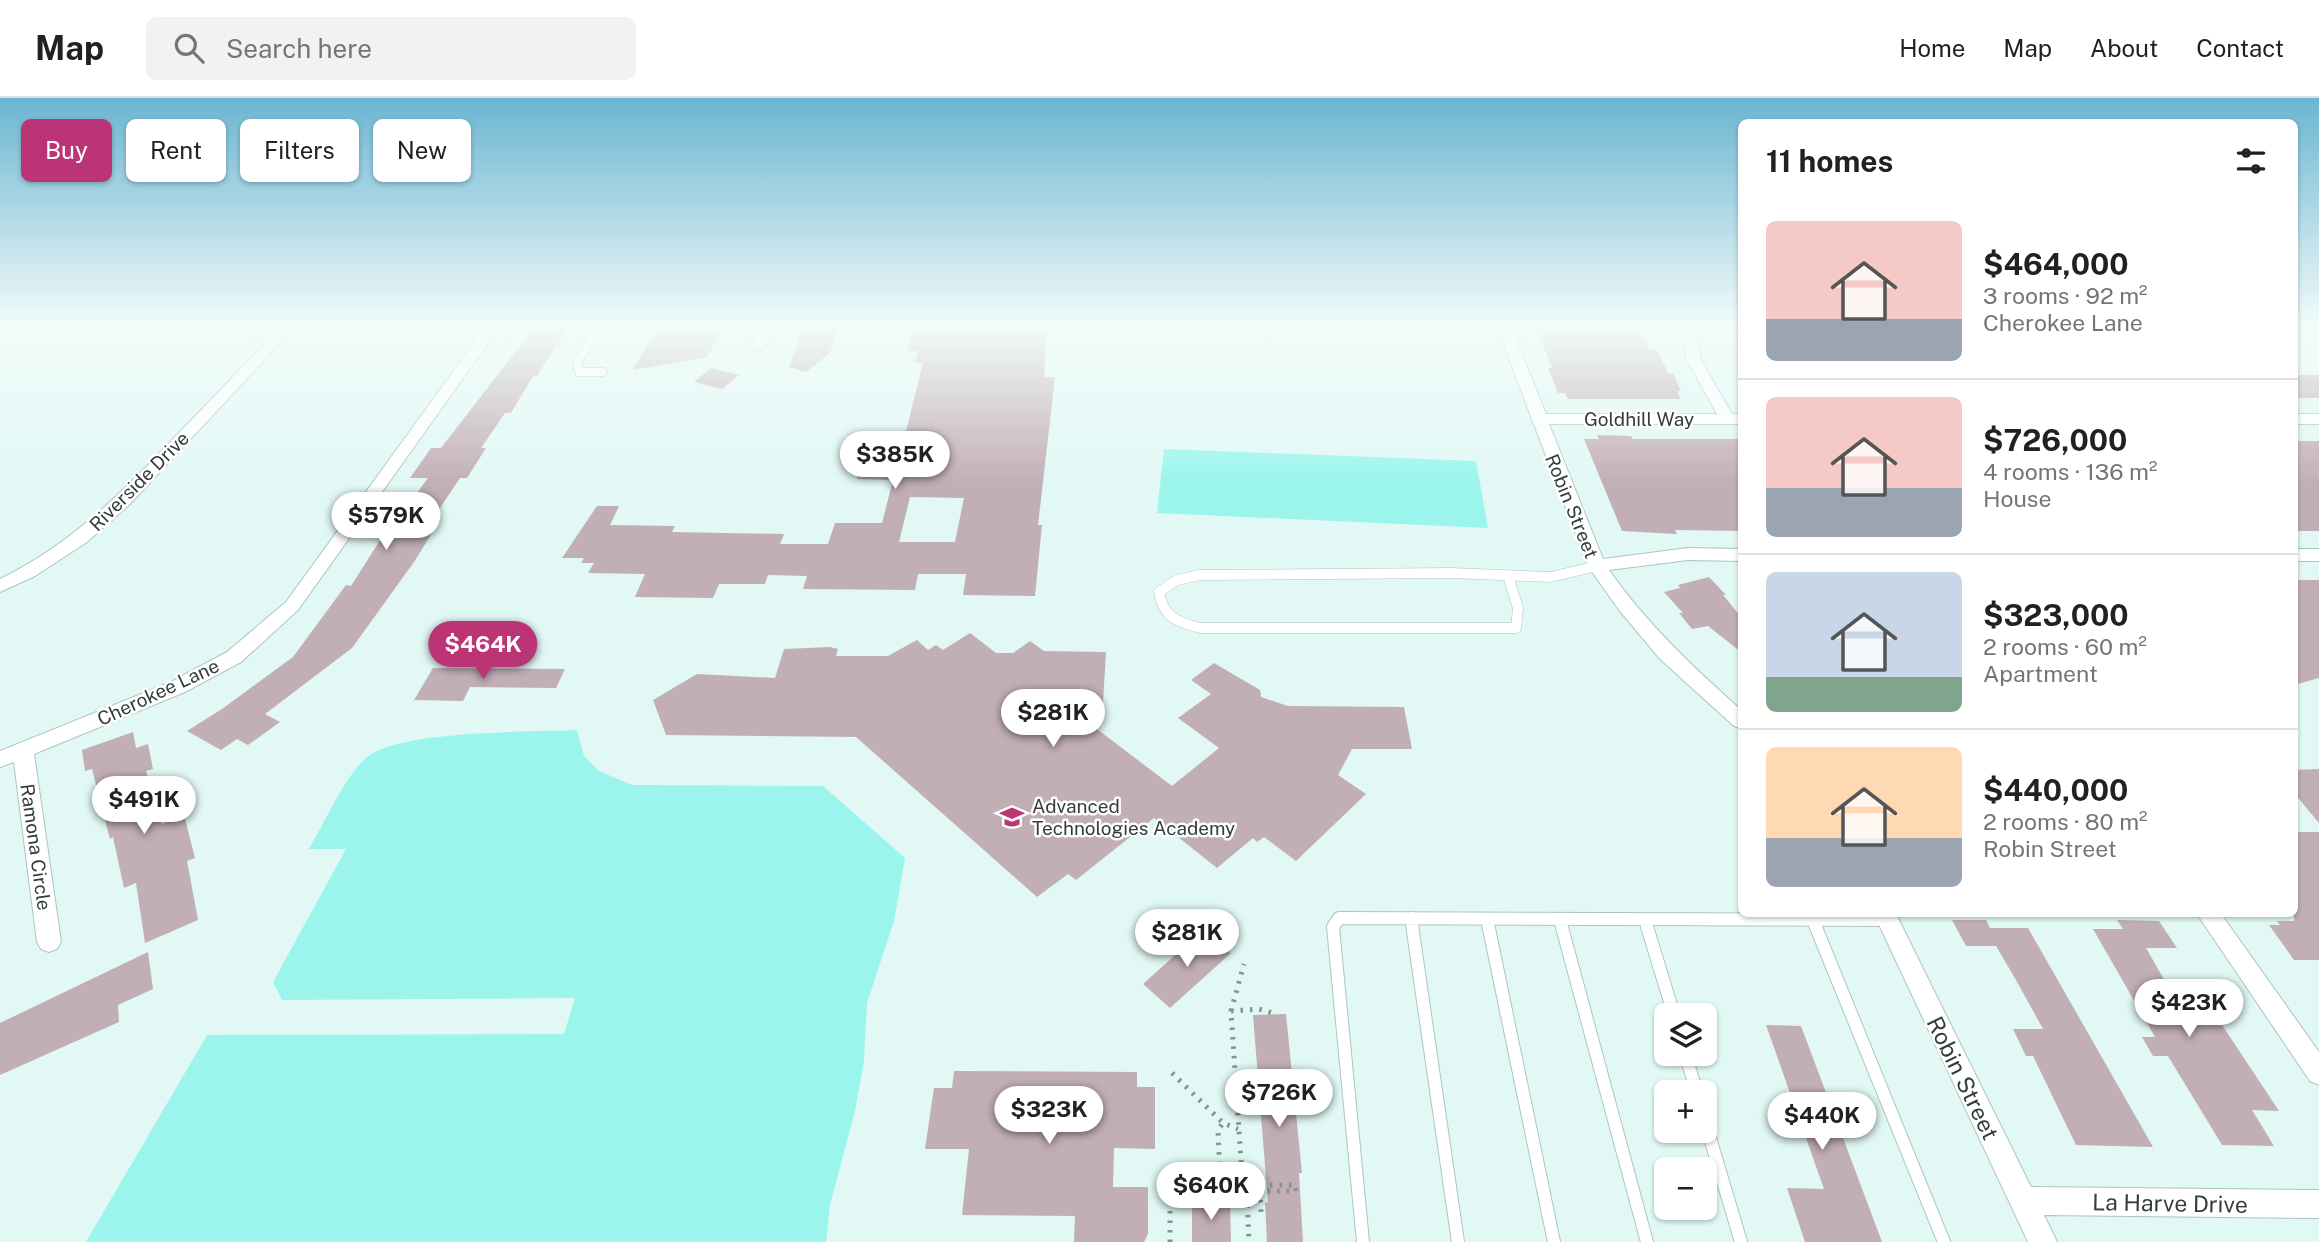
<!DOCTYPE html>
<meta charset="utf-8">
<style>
:root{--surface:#fff;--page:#f2f2f2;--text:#202124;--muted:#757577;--line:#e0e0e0;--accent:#ba3476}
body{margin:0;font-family:"Public Sans",sans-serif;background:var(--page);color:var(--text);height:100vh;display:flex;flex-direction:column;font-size:26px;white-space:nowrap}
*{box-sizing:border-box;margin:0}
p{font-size:23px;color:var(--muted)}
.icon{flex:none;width:38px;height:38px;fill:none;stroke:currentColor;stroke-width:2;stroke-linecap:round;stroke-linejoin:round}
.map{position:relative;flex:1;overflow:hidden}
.details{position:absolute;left:1738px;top:21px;width:560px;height:798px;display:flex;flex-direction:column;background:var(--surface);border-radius:10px;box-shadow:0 2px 5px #0004}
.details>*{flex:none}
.guide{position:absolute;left:21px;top:21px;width:665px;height:63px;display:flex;gap:14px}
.buttons{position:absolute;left:1654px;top:905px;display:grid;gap:14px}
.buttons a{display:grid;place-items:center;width:63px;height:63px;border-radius:10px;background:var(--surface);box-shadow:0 2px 5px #0004;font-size:35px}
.price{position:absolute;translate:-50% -60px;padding:0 16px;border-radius:24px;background:#fff;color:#222;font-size:23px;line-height:46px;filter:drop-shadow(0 2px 4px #0008)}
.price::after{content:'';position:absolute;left:50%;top:42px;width:21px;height:16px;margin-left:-10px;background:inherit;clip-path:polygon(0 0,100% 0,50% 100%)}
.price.active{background:var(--accent);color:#fff}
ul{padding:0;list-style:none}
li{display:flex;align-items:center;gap:21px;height:175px;padding:0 28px}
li+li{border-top:2px solid var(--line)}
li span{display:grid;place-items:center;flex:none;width:196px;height:140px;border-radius:10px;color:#555}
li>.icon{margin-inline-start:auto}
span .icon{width:84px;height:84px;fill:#fffc;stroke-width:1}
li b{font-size:30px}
h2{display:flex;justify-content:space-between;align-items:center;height:84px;padding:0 28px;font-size:30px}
.tag{padding:0 24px;border-radius:10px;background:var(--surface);box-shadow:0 2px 5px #0004;font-size:24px;line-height:63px}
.tag.active{background:var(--accent);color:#fff}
header{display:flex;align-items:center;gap:42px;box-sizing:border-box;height:98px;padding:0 35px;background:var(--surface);border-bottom:2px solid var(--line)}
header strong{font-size:33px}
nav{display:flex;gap:38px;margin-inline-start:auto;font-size:24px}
.search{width:490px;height:63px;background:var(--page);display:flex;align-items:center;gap:18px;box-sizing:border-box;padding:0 24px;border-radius:10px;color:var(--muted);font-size:26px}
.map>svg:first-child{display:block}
.green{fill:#9bf5ed}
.building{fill:#c2aeb5;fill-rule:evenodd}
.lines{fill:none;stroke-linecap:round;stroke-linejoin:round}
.service-far2-casing{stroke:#aec4c2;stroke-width:10}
.service-far1-casing{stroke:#aec4c2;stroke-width:11}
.service-casing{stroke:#aec4c2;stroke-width:14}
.minor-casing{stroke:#aec4c2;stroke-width:2}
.path{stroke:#849492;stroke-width:5;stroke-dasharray:2.5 7;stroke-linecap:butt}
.service-far2{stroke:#fff;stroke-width:8}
.service-far1{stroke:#fff;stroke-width:10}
.service{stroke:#fff;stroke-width:12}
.minor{fill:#fff;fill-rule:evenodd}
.labels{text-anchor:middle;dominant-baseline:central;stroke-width:5;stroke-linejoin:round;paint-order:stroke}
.street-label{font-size:19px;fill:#343d3c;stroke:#fff}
.poi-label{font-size:19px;fill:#343d3c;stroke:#fff;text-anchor:start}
.near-street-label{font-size:23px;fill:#343d3c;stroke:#fff}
</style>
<header>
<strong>Map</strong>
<div class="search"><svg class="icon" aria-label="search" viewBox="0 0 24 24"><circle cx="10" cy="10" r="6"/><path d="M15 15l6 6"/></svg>Search here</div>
<nav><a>Home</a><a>Map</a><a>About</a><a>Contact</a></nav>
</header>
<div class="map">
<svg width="2319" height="1144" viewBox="0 0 2319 1144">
<rect width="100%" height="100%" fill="#e1f8f5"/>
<path class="green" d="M 1164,351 L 1476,363 L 1488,430 L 1157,415 Z
M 577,632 L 584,658 L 599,673 L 632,687 L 823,688 L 905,760 L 894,823 L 867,905 L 864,963 L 855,1013 L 830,1107 L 826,1144 L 86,1144 L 207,937 L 564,936 L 575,900 L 282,902 L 273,884 L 346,751 L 309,751 C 325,724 343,681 366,660 C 396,632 533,634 577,632 Z"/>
<path class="building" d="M 536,227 L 569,227 L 537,278 L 533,278 L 511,315 L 505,315 L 481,350 L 486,350 L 467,380 L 460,380 L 432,422 L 440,422 L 414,464 L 352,550 L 265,616 L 280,624 L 248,647 L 237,641 L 221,652 L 187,633 L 222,611 L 293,559 L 346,487 L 351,488 L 384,436 L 387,436 L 428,380 L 410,380 L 431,350 L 441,350 Z
M 659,227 L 725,227 L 707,259 L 633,272 Z
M 804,227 L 839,227 L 830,255 L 806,274 L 789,269 Z
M 1001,227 L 1047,227 L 1044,279 L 1055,279 L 1038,427 L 1042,427 L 1035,498 L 963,497 L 966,476 L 918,476 L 915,492 L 803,491 L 807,478 L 768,477 L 765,486 L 719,486 L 713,500 L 635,499 L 645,476 L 588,475 L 594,465 L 581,465 L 584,460 L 562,460 L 597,408 L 619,408 L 610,427 L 675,428 L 672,434 L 784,436 L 780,446 L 828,446 L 835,425 L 882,425 L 893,382 L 857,381 L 859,373 L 853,373 L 864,341 L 904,341 L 923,265 L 915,265 L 918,253 L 907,253 L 912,232 L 1001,229 ZM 910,399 L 964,400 L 955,444 L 899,444 Z
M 1535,227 L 1638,227 L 1650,252 L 1657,252 L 1668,275 L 1673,275 L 1681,293 L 1677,293 L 1681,301 L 1568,301 L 1565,295 L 1558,295 L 1548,270 L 1552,270 Z
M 711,270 L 739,277 L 722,291 L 694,284 Z
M 2294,277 L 2319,277 L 2319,300 L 2294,300 Z
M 1597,337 L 1631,338 L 1633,341 L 1741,341 L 1741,433 L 1675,432 L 1677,436 L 1622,433 L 1584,341 L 1599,341 Z
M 2294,343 L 2319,343 L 2319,433 L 2294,433 Z
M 1709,479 L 1726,497 L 1723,497 L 1741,519 L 1741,554 L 1708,528 L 1692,531 L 1679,515 L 1683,515 L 1664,494 L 1680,490 L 1678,487 Z
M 2294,482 L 2319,482 L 2319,580 L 2294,587 Z
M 970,535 L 996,555 L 1013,555 L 1030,543 L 1044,553 L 1106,554 L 1103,604 L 1060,603 L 1172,688 L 1219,650 L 1178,620 L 1211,596 L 1191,582 L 1214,565 L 1260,592 L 1261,599 L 1288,608 L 1404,609 L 1412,651 L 1352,651 L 1338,677 L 1366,696 L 1296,763 L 1264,739 L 1257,744 L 1253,740 L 1217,770 L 1154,720 L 1076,782 L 1068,776 L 1037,799 L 856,639 L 666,637 L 653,602 L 697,576 L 775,580 L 784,551 L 830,549 L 838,551 L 836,558 L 888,558 L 917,542 L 928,552 L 936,547 L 943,552 Z
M 433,570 L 565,571 L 556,590 L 470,589 L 463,603 L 414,602 Z
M 133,634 L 136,650 L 148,646 L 153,671 L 146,673 L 162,726 L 184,717 L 195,760 L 187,763 L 198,822 L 145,845 L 136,785 L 124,790 L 113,739 L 110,741 L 92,671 L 85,673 L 82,652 Z
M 2319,671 L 2319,725 L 2294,695 L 2294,672 Z
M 2294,734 L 2319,734 L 2319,862 L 2294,862 L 2269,827 L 2280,827 L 2277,823 L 2294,823 Z
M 1952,822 L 1986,822 L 1990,830 L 2028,830 L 2153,1049 L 2076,1047 L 2033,958 L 2026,958 L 2013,931 L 2043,931 L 2016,882 L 1996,848 L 1966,848 Z
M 2117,822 L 2159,823 L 2177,850 L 2146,850 L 2190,927 L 2222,927 L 2279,1013 L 2252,1012 L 2274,1048 L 2222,1047 L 2168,958 L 2153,958 L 2142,939 L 2155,939 L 2093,831 L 2123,831 Z
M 1203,832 L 1231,855 L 1170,910 L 1143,886 Z
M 148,854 L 153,891 L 118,907 L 119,924 L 0,977 L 0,925 Z
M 1286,916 L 1302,1075 L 1299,1075 L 1303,1144 L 1267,1144 L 1265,1104 L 1268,1105 L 1253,917 Z
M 1766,927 L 1801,928 L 1882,1144 L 1805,1144 L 1787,1090 L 1824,1091 Z
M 954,973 L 1137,974 L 1137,989 L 1155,989 L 1155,1051 L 1114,1050 L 1113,1089 L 1148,1089 L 1148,1136 L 1144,1144 L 1074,1144 L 1075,1118 L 962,1117 L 969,1051 L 925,1051 L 934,990 L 952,990 Z
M 1192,1103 L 1230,1104 L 1231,1144 L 1192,1144 Z"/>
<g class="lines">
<g class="service-far2-casing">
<path id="service-far2" d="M 601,227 L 577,265 L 579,274 L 603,274"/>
</g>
<g class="service-far1-casing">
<path id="service-far1" d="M 1508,478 L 1518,510 L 1516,530 L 1200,530 C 1177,524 1163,519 1159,494 L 1177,482 L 1200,477 L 1451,475 L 1551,479 L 1597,468"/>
</g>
<g class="service-casing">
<path id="service" d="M 1411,820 L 1458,1144
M 1487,821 L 1554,1144
M 1560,822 L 1647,1144
M 1645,822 L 1674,917
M 1813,822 L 1944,1144
M 1685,956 L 1697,994
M 1704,1020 L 1741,1144
M 1363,1144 L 1333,829 L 1339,820 L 1887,822"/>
</g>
<g class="minor-casing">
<path id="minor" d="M 283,227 L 297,227 L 129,407 L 87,444 L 35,478 L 0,494 L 0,481 C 70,447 122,395 175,339 C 211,302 247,264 283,227 Z
M 487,227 L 501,227 L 298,512 L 241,564 L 185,594 L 34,656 L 61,844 L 57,851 L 49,854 L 41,851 L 37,844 L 14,664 L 0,669 L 0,653 L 171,584 L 227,554 L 286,504 Z
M 761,227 L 775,227 L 766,248 L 759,252 L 752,248 Z
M 1496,227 L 1510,227 L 1546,316 L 1717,316 L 1687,262 L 1683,241 L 1690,237 L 1697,241 L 1701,262 L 1732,316 L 1741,316 L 1741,326 L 1549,326 L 1603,461 L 1688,450 L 1741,451 L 1741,463 L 1688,462 L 1609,472 C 1647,526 1692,568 1741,612 L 1741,630 L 1734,628 L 1660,561 L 1619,512 L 1588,468 Z
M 2294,316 L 2319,316 L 2319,326 L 2294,326 Z
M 2294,451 L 2319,451 L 2319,463 L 2294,463 Z
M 1874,816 L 1896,816 L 2031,1089 L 2319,1092 L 2319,1120 L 2044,1117 L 2057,1144 L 2028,1144 Z
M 2197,816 L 2221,816 L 2319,954 L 2319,987 L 2310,983 Z"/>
</g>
<path class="path" d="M 1231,913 L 1259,911 L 1276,916
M 1172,975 L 1223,1025 L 1238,1031
M 1251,1087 L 1295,1087 L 1296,1093 L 1260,1093 L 1261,1114 L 1265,1114
M 1247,1098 L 1249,1144
M 1221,1104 L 1218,1032 L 1223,1025
M 1170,1144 L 1170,1097 L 1247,1098 L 1251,1087 L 1242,1077 L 1231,913 L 1244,866"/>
<use href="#service-far2" class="service-far2"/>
<use href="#service-far1" class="service-far1"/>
<use href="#service" class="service"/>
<use href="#minor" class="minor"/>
</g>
<linearGradient id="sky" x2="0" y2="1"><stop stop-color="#6bb5d1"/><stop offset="0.59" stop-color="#f2fcfa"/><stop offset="1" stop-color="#f2fcfa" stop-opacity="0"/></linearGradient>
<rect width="2319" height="387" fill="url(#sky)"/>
<defs>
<g id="school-bare" transform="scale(1.89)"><path d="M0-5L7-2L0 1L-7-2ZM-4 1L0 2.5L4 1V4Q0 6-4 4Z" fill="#ba3476" stroke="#fff" stroke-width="2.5" paint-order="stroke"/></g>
</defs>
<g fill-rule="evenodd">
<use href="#school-bare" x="1012" y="719"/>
</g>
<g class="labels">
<g class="street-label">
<text x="1639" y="321">Goldhill Way</text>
<text transform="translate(139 383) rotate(-45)">Riverside Drive</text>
<text transform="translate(1572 408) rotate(68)">Robin Street</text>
<text transform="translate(158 594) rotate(-25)">Cherokee Lane</text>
<text transform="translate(36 749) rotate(82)">Ramona Circle</text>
</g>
<g class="poi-label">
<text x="1032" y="708">Advanced<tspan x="1032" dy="22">Technologies Academy</tspan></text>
</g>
<g class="near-street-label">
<text transform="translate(1963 980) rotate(64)">Robin Street</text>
<text transform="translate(2170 1105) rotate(1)">La Harve Drive</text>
</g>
</g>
</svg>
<div class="buttons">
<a><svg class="icon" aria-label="layers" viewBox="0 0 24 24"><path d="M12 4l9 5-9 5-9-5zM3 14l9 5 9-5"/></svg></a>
<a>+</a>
<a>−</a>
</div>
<b class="price" style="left:895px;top:393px">$385K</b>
<b class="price" style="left:386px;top:454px">$579K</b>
<b class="price active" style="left:483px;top:583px">$464K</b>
<b class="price" style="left:1053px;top:651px">$281K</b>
<b class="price" style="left:144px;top:738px">$491K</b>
<b class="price" style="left:1187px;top:871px">$281K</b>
<b class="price" style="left:2189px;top:941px">$423K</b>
<b class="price" style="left:1279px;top:1031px">$726K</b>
<b class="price" style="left:1049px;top:1048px">$323K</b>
<b class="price" style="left:1822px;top:1054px">$440K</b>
<b class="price" style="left:1211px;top:1124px">$640K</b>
<div class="guide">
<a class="tag active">Buy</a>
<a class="tag">Rent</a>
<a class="tag">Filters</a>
<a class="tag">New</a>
</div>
<section class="details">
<h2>11 homes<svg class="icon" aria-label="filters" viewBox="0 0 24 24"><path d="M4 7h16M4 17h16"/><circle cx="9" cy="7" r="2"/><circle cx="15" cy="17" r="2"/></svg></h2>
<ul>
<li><span style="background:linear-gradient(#f6c9c9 70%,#9aa5b1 0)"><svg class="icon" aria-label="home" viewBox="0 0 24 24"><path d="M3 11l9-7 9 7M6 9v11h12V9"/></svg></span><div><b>$464,000</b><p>3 rooms · 92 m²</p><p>Cherokee Lane</p></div></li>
<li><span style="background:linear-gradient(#f6c9c9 65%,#9aa5b1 0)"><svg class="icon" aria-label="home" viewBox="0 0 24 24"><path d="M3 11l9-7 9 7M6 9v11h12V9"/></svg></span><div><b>$726,000</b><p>4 rooms · 136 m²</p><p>House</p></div></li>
<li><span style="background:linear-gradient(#c9d6e8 75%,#7fa58c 0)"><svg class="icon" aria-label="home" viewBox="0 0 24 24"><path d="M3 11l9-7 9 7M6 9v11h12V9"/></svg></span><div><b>$323,000</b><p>2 rooms · 60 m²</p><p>Apartment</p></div></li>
<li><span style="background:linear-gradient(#ffd9b3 65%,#9aa5b1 0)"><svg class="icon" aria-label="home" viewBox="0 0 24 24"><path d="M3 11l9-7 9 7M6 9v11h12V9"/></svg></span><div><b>$440,000</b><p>2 rooms · 80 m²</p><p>Robin Street</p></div></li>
</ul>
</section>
</div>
